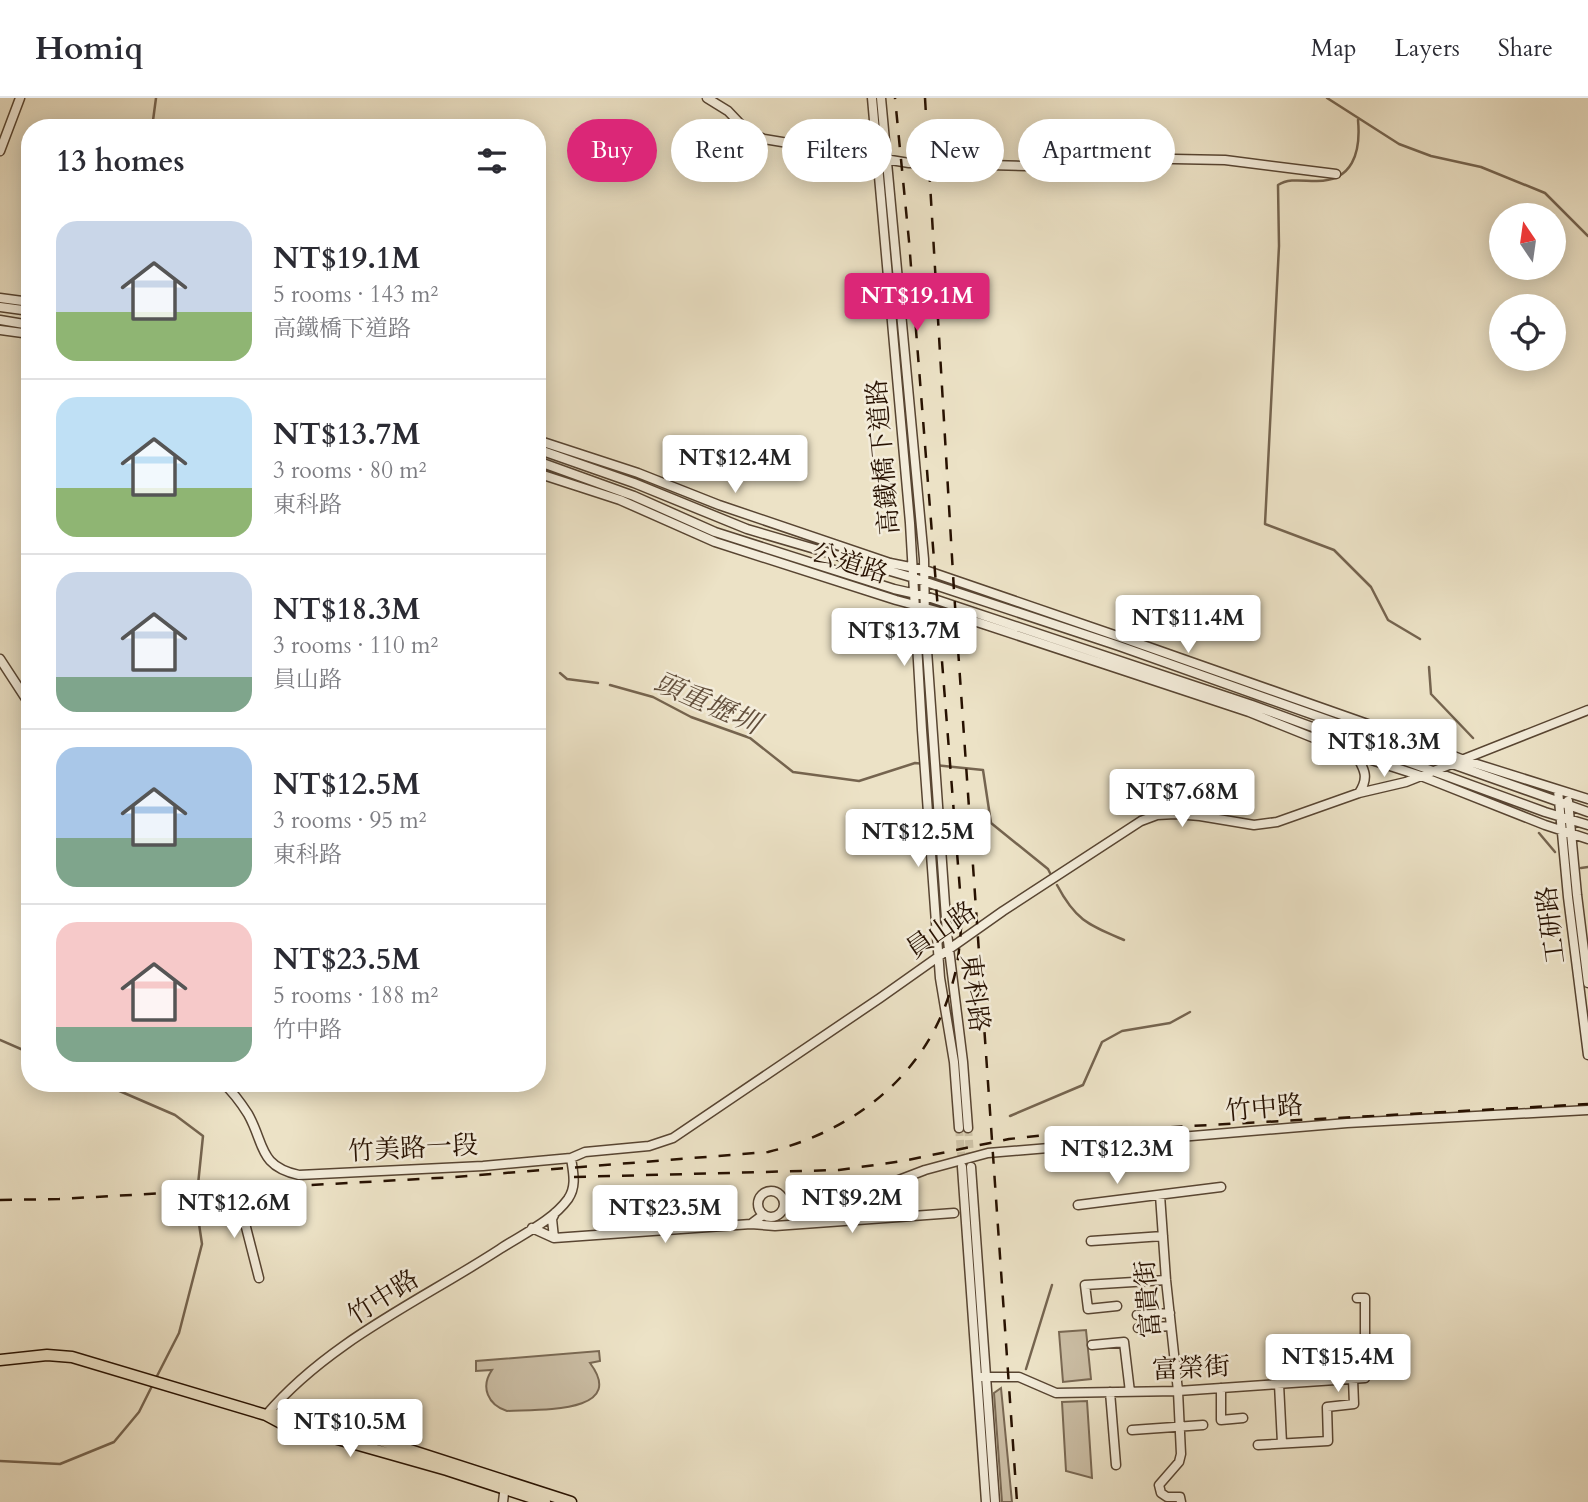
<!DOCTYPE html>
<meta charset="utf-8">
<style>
:root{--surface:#fff;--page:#f7f7f7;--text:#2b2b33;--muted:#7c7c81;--line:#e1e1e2;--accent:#db2777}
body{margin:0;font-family:Cardo,"Noto Serif TC",serif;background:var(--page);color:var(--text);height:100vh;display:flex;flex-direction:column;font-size:26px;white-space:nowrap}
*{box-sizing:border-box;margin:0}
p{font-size:23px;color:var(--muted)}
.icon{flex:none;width:38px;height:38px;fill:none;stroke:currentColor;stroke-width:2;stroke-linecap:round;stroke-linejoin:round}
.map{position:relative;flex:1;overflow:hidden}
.sheet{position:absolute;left:21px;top:21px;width:525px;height:973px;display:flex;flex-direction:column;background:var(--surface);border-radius:28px;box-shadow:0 4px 18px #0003}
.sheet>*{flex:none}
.top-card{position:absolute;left:567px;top:21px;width:665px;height:63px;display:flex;gap:14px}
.needle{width:46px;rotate:347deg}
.fabs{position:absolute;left:1489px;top:105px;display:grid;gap:14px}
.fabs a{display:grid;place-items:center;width:77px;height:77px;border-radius:50%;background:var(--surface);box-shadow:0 4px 18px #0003;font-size:35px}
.price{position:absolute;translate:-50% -60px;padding:0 16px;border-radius:7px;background:#fff;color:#222;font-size:23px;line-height:46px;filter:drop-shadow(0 2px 4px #0008)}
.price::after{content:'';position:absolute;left:50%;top:42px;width:21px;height:16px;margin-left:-10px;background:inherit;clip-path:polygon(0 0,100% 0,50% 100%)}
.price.active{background:var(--accent);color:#fff}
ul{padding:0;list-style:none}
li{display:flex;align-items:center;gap:21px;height:175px;padding:0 35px}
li+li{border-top:2px solid var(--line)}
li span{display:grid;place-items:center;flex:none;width:196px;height:140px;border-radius:21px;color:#555}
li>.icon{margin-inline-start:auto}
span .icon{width:84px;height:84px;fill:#fffc;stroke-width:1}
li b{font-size:30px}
h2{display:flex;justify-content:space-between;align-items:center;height:84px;padding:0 35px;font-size:30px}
.tag{padding:0 24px;border-radius:32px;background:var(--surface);box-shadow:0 4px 18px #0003;font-size:24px;line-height:63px}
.tag.active{background:var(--accent);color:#fff}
header{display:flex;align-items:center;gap:42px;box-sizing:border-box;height:98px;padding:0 35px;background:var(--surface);border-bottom:2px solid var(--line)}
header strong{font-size:33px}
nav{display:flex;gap:38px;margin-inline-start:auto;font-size:24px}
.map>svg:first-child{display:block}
.green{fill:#cbbea5;stroke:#796853;stroke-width:2}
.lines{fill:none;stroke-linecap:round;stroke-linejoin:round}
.stream{stroke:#75644f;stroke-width:2.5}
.minor-tunnel{stroke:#cec3a8;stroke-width:8;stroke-dasharray:8 4;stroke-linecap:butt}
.minor-casing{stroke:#584532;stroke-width:11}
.major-casing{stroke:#271101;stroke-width:13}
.minor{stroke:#f3ecda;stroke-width:8}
.major{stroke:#ece2c6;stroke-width:10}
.rail{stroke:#271101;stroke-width:2.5;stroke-dasharray:12 12;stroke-linecap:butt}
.labels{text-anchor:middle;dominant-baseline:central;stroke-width:5;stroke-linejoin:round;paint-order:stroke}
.street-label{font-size:26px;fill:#271101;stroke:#f3ecda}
.water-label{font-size:28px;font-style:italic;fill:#624f3c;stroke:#f3ecda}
</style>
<header>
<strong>Homiq</strong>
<nav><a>Map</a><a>Layers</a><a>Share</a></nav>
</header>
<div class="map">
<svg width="1588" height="1404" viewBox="0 0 1588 1404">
<rect width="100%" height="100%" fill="#ece2c6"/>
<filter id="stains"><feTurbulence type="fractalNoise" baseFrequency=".00286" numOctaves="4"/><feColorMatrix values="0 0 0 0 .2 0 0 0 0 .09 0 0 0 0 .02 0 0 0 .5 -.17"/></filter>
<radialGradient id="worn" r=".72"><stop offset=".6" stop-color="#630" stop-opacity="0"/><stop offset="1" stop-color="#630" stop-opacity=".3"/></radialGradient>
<path class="green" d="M 1086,1232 L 1091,1281 L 1063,1284 L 1059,1234 Z
M 599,1253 L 600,1263 L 590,1265 C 629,1317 534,1311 507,1313 C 488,1307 480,1289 492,1272 L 476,1273 L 476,1263 Z
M 1001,1290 L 1012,1404 L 1002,1404 L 994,1295 Z
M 1087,1303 L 1092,1380 L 1066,1373 L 1062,1304 Z"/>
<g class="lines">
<path class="stream" d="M 1327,0 L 1399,46 L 1431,58 L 1481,69 L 1545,95 L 1588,138
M 1358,22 C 1361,54 1353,84 1315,83 C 1303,83 1289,80 1278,87 L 1279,148 L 1265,426 L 1334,452 L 1371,489 L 1388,522 L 1420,541
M 152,30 L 156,0
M 537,559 L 541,562
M 1429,569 L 1431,596 L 1473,640
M 560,575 L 567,581 L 598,585
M 610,587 L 653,599 L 691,619 L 750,640 L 793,674 L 859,683 L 915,665 L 983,672 L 991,725 L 1048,771 L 1050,775
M 1539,735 L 1555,754
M 1581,770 L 1588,769
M 1057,787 C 1076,823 1089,827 1124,842
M 0,942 L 30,955
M 101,985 L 175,1017 L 203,1038 L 196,1106 L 202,1146 L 179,1235 L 156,1280
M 1010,1018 L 1083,987 L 1102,944 L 1122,933 L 1170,925 L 1190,914
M 1026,1271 L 1052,1187
M 0,1363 L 60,1366 L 114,1344 L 139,1314 L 153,1286"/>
<path class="minor-tunnel" d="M 959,1030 L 962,1066
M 968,1030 L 971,1069"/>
<g class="minor-casing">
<path id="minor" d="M 707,0 L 728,13 L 748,34 L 764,41 L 909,65 L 1027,68 L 1058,63 L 1124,60 L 1225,62 L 1336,76
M 872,0 L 910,425 L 922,632 L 940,880 L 954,964 L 959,1030
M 881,0 L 924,461 L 925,524 L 947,835 L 963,964 L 968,1030
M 0,53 L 20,0
M 0,200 L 30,204
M 0,209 L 30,213
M 0,222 L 30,227
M 0,232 L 30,236
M 537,342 L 638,375 L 719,407 L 890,465 L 925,472 L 1123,540 L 1413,642 L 1464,662 L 1588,701
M 537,351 L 634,385 L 747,431 L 914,480 L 1119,548 L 1588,714
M 537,363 L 634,398 L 715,434 L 894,491 L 925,498 L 1252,607 L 1545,714 L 1588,727
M 537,375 L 620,402 L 715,444 L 896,502 L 977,524 L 1249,614 L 1356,657 L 1421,678 L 1545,727 L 1588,741
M 0,561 L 30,607
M 1356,657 C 1365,672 1369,680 1359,695
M 1558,692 L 1568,799 L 1588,957
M 1568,703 L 1577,797 L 1588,885
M 223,985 C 233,994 241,1005 248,1016 C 265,1046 258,1068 299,1077 L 483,1068 L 571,1060 L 585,1054 L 649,1048 L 673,1040 L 880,900 L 1003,813 L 1141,723 L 1157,717 L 1175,716 L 1200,718 L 1254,727 L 1277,724 L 1359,695 L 1406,684 L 1588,612
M 962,1069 L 986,1404
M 971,1069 L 995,1404
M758 1106a13 13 0 1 1 26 0a13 13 0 1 1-26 0Z
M 1160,1097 L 1166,1182 L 1178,1293 L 1181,1356 L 1179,1364 L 1159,1387 L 1161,1395 L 1167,1399 L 1180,1399 L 1181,1404
M 238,1098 L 259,1180
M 1078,1107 L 1221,1089
M 784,1108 L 842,1099 L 878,1090 L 925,1072 L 988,1055 L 1347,1025 L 1588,1012
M 751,1126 L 775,1128 L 954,1115
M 532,1130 L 554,1140 L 751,1126 L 763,1117
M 554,1140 L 552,1121 L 555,1115
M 1091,1143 L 1163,1138
M 1117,1208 L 1088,1211 L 1085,1187 L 1166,1182
M 1137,1217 L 1170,1215
M 1138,1230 L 1171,1228
M 1092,1247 L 1124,1244 L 1130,1294
M 978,1279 L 1019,1279 L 1056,1295 L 1178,1293 L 1365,1280 L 1365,1200 L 1357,1200
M 1279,1286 L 1282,1345
M 1221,1290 L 1221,1322 L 1243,1320
M 1110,1294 L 1116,1367
M 266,1317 C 329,1243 420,1203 500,1151 C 523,1136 552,1123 568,1101 C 577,1088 573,1074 571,1060
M 1132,1332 L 1203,1327
M 1258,1347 L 1328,1343 L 1327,1309 L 1354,1306 L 1353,1281
M 503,1404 L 505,1387"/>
</g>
<g class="major-casing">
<path id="major" d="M 0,1262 L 47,1257 L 72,1259 L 266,1317 L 281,1325 L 447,1372 L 545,1404
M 267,1317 L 286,1316 L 382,1343 L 571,1404"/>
</g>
<use href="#minor" class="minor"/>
<use href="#major" class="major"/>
<path class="rail" d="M 925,0 L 954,493 L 1017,1404
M 574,1079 L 839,1072 L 903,1063 L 1009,1041 L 1066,1035 L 1588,1006
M 0,1102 L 59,1101 L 455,1079 L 768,1054 C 854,1033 928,976 952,887 C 959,865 960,842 962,818 L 909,143 L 895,0"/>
</g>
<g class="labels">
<g class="street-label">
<text transform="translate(883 359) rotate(-95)">高鐵橋下道路</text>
<text transform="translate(850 465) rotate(18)">公道路</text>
<text transform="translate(1551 827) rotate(-97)">工研路</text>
<text transform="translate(941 832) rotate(-35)">員山路</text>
<text transform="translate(975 895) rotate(83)">東科路</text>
<text transform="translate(1264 1010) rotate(-5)">竹中路</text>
<text transform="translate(413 1050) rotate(-3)">竹美路一段</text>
<text transform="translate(383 1199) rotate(-32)">竹中路</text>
<text transform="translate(1148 1201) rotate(-95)">富貴街</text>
<text transform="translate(1191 1270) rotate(-3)">富榮街</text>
</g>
<g class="water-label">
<text transform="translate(707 605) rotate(24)">頭重壢圳</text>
</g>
</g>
<rect width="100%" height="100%" filter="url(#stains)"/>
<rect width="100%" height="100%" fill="url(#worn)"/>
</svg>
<div class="fabs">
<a><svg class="needle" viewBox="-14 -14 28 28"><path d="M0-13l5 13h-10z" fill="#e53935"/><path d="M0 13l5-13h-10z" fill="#7c7c81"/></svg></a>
<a><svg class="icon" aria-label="locate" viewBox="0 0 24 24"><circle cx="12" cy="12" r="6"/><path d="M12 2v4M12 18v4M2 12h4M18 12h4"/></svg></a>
</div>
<b class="price active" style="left:917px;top:235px">NT$19.1M</b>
<b class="price" style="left:735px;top:397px">NT$12.4M</b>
<b class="price" style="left:1188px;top:557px">NT$11.4M</b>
<b class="price" style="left:904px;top:570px">NT$13.7M</b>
<b class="price" style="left:1384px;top:681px">NT$18.3M</b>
<b class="price" style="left:1182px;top:731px">NT$7.68M</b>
<b class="price" style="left:918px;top:771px">NT$12.5M</b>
<b class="price" style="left:1117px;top:1088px">NT$12.3M</b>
<b class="price" style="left:852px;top:1137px">NT$9.2M</b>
<b class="price" style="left:234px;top:1142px">NT$12.6M</b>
<b class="price" style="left:665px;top:1147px">NT$23.5M</b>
<b class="price" style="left:1338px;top:1296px">NT$15.4M</b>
<b class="price" style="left:350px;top:1361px">NT$10.5M</b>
<div class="top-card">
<a class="tag active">Buy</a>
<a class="tag">Rent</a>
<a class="tag">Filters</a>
<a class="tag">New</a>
<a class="tag">Apartment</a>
</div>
<section class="sheet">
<h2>13 homes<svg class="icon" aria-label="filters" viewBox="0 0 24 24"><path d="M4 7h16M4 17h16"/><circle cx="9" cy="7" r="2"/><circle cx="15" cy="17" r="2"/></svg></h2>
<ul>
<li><span style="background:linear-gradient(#c9d6e8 65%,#8fb573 0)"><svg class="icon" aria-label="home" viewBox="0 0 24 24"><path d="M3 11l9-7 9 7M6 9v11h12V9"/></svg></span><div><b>NT$19.1M</b><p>5 rooms · 143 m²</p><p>高鐵橋下道路</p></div></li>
<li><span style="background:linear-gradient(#bfe0f5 65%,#8fb573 0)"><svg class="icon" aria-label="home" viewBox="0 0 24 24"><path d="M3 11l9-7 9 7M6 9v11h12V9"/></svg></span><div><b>NT$13.7M</b><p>3 rooms · 80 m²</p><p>東科路</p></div></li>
<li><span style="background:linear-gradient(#c9d6e8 75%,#7fa58c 0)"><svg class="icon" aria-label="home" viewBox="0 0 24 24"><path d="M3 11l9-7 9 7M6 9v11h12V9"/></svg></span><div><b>NT$18.3M</b><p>3 rooms · 110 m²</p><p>員山路</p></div></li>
<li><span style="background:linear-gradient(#a9c7e8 65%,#7fa58c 0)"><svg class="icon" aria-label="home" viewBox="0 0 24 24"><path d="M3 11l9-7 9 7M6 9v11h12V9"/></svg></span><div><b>NT$12.5M</b><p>3 rooms · 95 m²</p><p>東科路</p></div></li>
<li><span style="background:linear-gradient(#f6c9c9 75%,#7fa58c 0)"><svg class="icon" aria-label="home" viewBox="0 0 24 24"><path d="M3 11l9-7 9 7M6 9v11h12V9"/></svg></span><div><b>NT$23.5M</b><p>5 rooms · 188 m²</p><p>竹中路</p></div></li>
</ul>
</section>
</div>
